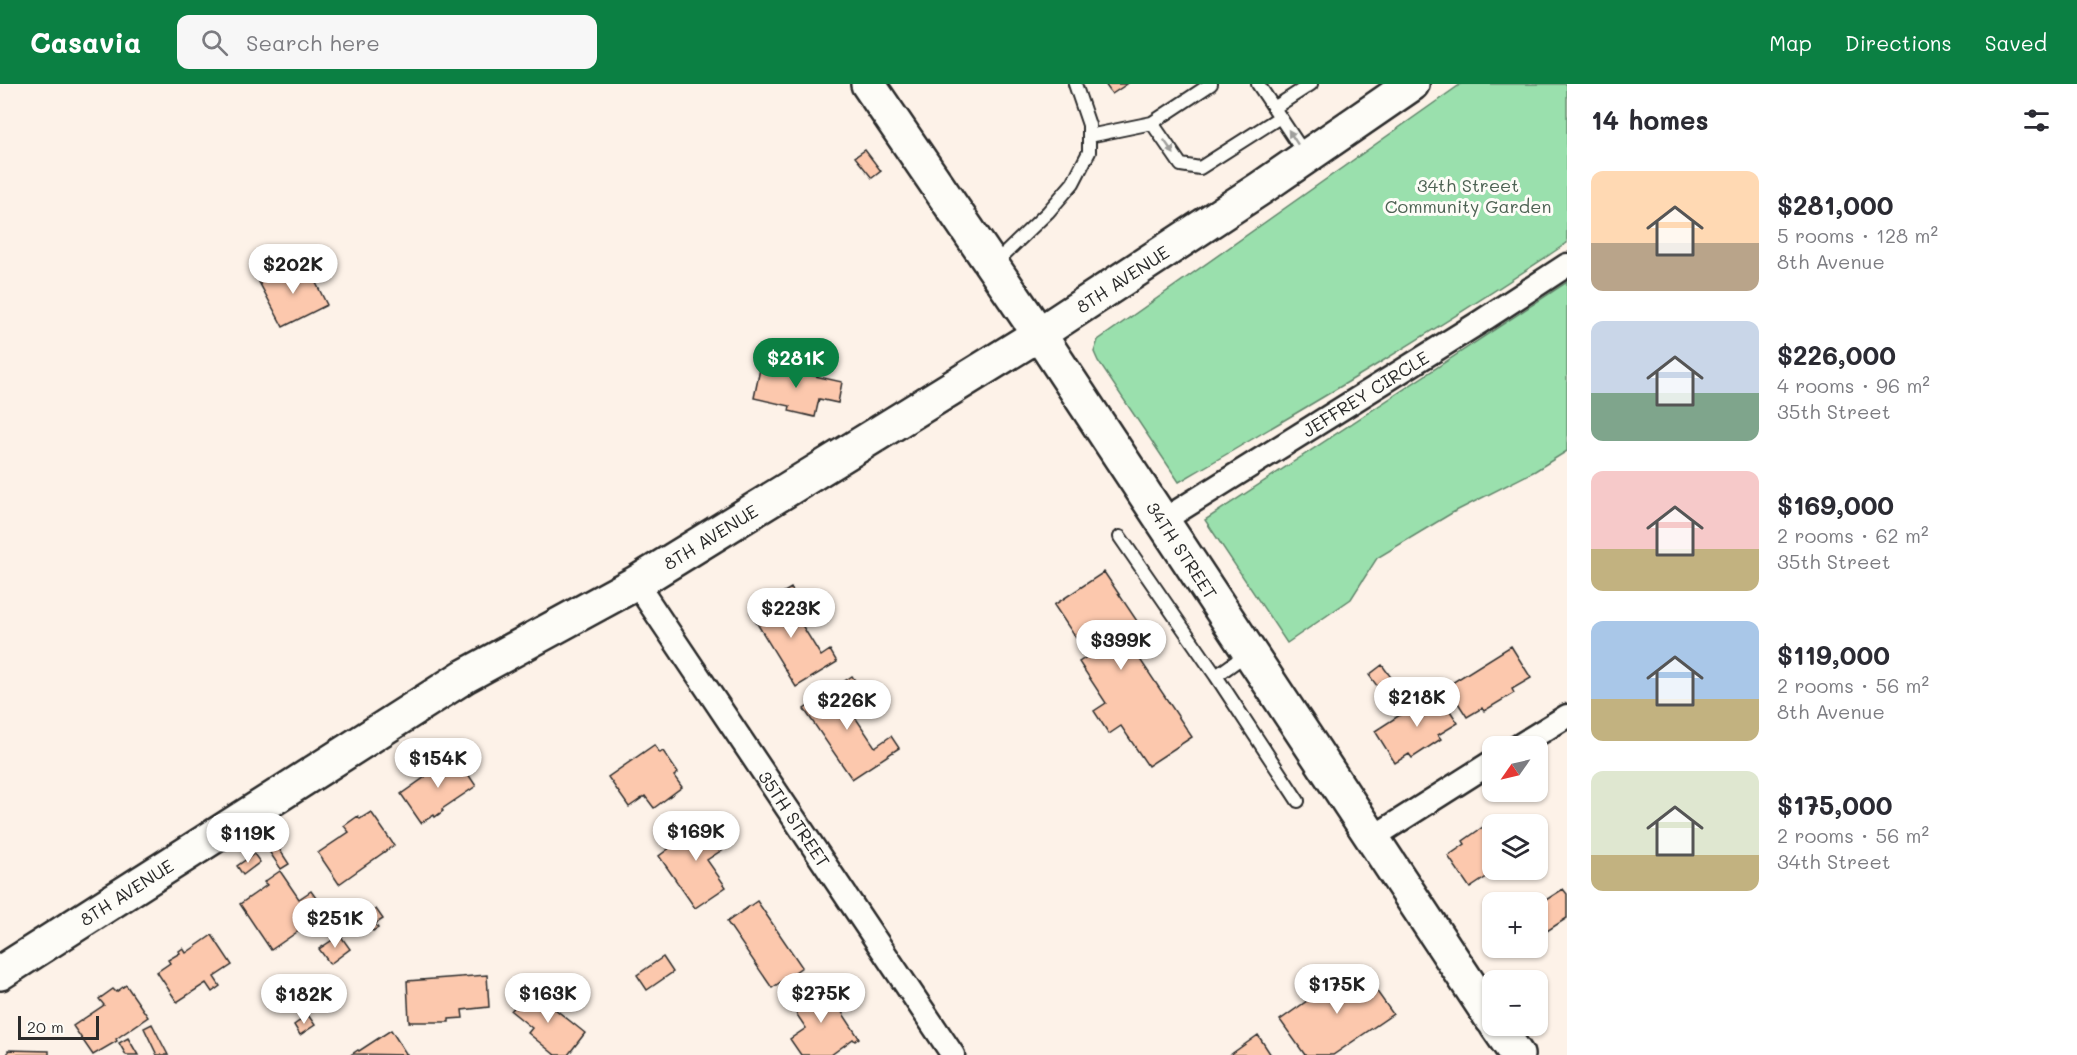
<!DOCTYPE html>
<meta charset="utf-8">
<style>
:root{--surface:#fff;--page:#f7f7f7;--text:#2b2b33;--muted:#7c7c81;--accent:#0b8043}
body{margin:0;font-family:Mali,sans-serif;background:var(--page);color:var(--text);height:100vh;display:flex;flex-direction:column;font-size:22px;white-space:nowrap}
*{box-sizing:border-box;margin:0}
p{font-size:20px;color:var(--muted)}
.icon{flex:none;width:33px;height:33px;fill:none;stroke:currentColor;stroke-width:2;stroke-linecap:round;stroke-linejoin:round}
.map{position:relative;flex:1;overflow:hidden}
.drawer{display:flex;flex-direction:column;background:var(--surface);width:510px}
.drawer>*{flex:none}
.needle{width:39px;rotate:236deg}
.fabs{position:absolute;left:1482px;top:652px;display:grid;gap:12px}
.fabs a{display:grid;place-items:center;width:66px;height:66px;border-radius:12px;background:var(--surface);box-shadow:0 2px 4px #0004;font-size:30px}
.scale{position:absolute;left:18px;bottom:15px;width:81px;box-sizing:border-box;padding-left:6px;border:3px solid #2b2b2b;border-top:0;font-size:16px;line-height:21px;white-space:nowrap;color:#2b2b2b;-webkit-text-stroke:4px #fdfcf7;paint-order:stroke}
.price{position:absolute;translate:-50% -51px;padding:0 14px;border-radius:21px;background:#fff;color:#222;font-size:20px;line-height:39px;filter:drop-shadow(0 2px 3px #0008)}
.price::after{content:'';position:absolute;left:50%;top:36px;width:18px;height:14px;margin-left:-9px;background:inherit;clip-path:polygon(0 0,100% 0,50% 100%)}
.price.current{background:var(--accent);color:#fff}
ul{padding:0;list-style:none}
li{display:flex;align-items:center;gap:18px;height:150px;padding:0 24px}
li span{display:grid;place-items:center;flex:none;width:168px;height:120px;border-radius:12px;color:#555}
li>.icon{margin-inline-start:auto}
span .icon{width:72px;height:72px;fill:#fffc;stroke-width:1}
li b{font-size:26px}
h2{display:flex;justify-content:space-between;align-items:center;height:72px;padding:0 24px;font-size:26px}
header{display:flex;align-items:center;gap:36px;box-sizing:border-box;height:84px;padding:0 30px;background:var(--accent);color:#fff}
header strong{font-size:28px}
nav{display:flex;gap:33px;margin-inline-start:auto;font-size:21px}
.search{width:420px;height:54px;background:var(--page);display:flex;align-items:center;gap:15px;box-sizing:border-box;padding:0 21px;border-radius:12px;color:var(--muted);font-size:22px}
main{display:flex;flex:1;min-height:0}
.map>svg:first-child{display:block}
.green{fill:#9ae0ad;stroke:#62866c;stroke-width:1.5}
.building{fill:#fcc8ad;stroke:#2b2b2b;stroke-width:1.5}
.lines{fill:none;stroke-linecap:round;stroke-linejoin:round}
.lane-casing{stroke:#2b2b2b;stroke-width:16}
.street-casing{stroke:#2b2b2b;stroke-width:27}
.secondary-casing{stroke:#2b2b2b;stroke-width:38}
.lane{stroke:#fdfcf7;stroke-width:12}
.street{stroke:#fdfcf7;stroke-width:22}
.secondary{stroke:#fdfcf7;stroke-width:33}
.oneway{fill:#9e9e9b}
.labels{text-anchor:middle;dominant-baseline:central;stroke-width:6;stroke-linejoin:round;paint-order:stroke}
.park-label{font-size:18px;fill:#4c6152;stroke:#fdfcf7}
.street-label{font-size:18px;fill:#2b2b2b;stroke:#fdfcf7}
</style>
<header>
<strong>Casavia</strong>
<div class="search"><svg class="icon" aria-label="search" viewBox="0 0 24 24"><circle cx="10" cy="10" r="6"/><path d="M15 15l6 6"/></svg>Search here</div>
<nav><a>Map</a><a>Directions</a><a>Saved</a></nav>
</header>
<main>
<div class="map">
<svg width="1567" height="971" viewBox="0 0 1567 971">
<rect width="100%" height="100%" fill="#fdf2e8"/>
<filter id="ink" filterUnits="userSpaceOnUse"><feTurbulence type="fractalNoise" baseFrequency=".0167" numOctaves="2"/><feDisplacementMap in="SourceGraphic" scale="12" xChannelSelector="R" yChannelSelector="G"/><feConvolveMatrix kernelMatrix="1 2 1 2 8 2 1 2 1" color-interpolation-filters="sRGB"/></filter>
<g filter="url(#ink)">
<path class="green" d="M 1461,0 L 1567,0 L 1567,159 C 1441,244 1311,321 1179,398 L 1098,277 L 1094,268 L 1098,256 Z
M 1567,198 L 1567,367 L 1535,387 L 1452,429 L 1377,474 L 1351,515 L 1287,559 L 1205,436 Z"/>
<path class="building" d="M 1105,0 L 1127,0 L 1112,10 Z
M 865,66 L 881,87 L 872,94 L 855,73 Z
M 290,182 L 296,194 L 310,187 L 327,221 L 283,243 L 259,198 Z
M 761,280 L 842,298 L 838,319 L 819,315 L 815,333 L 789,327 L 790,322 L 754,314 Z
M 1104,488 L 1139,540 L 1123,550 L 1192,653 L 1148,682 L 1121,642 L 1109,650 L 1094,627 L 1106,619 L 1079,578 L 1088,572 L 1054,521 Z
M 791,504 L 798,515 L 789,520 L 821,572 L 830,566 L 837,578 L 796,603 L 750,528 Z
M 1511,562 L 1531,594 L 1512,605 L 1514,609 L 1484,627 L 1482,624 L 1467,633 L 1447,602 Z
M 1382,581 L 1393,596 L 1380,606 L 1369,591 Z
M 852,592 L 860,604 L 843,615 L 875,663 L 891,652 L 899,664 L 852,695 L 804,625 Z
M 1437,607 L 1458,639 L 1438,651 L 1441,655 L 1412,674 L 1409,670 L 1395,679 L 1375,647 Z
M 654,661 L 660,669 L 663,667 L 678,689 L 674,692 L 682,703 L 654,724 L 645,712 L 629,723 L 608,693 Z
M 456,672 L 476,702 L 442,725 L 443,727 L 435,733 L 434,731 L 421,739 L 401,710 L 425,693 L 422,689 L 442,676 L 445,680 Z
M 371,728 L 394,761 L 339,800 L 318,769 L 349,748 L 344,742 L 358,732 L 360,735 Z
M 708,732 L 728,762 L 707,776 L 726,803 L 695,824 L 659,772 L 679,757 L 676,754 Z
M 1483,743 L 1486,747 L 1492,743 L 1492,786 L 1497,786 L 1470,804 L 1448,772 L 1465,760 L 1463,757 Z
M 270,751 L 289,780 L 281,785 L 262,757 Z
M 254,770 L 260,778 L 243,791 L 237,782 Z
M 280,787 L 299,815 L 311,807 L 326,828 L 271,866 L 240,820 L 267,801 L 264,798 Z
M 1563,805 L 1567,810 L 1567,834 L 1547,847 L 1538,833 L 1538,821 Z
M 757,817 L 802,883 L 772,904 L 727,838 Z
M 376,825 L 383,835 L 375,840 L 378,844 L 373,847 L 370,843 L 365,847 L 358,837 Z
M 212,851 L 232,881 L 214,893 L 220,902 L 212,908 L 206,899 L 177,918 L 157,888 L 170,879 L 168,876 L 180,869 L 179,867 L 183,864 L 186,869 Z
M 340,851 L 350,865 L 330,880 L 319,865 Z
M 663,873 L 673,888 L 647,906 L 637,891 Z
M 1358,881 L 1393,930 L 1333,971 L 1305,971 L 1280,936 Z
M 487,891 L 489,923 L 462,926 L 463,934 L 449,935 L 449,938 L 409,938 L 407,897 Z
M 818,899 L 835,924 L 838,922 L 859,954 L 855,957 L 853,955 L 831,971 L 801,971 L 790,955 L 806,944 L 789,919 Z
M 126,901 L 148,933 L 116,955 L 117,957 L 93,971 L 73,942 L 104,921 L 99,915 L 113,905 L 116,908 Z
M 532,903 L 546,915 L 545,917 L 585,949 L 568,971 L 555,971 L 528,949 L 532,944 L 511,927 Z
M 308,931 L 315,941 L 300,951 L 294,941 Z
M 152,940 L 168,971 L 157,971 L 144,944 Z
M 391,946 L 407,971 L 352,970 L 358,966 L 359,967 Z
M 1258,951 L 1271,971 L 1230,971 Z
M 128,954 L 138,971 L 126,971 L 119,959 Z
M 8,966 L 49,967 L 49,971 L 8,971 Z"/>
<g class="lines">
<g class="lane-casing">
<path id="lane" d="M 1211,0 L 1152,39 L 1181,81 L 1200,84 L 1280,33
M 1258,0 L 1306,72
M 1274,24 L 1311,0
M 1089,52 L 1152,39
M 993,181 L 1048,128 L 1073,99 L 1089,68 L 1089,41 L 1075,0
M 1120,453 L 1216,592
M 1248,569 L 1216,592 L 1298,717"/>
</g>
<g class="street-casing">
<g id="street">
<path id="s1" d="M 1162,437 L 1480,238 L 1567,181"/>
<path id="s2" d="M 636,499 L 953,971"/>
<path d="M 1517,663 L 1567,632"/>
<path d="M 1372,754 L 1492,678"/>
</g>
</g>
<g class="secondary-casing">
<g id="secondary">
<path id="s3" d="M 868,0 L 1039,250 L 1492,935"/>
<path id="s4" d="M 0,889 L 465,592 L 636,499 L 1039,250 L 1261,104 L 1412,0"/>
<path d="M 1497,942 L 1517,971"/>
</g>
</g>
<use href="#lane" class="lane"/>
<use href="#street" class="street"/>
<use href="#secondary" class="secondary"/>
</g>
<defs><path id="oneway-solid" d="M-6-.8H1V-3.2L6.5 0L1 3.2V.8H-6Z" transform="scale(1.5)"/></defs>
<g class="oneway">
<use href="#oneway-solid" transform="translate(1293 53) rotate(-123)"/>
<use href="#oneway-solid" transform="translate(1169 63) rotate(55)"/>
</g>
</g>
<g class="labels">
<g class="park-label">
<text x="1468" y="101">34th Street<tspan x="1468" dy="21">Community Garden</tspan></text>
</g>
<g class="street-label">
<text stroke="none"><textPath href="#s4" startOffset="1320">8TH AVENUE</textPath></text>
<text stroke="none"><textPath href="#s1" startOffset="240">JEFFREY CIRCLE</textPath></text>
<text stroke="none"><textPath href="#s4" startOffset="834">8TH AVENUE</textPath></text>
<text stroke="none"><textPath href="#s3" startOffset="562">34TH STREET</textPath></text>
<text stroke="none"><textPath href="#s2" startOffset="284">35TH STREET</textPath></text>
<text stroke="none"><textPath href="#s4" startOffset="150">8TH AVENUE</textPath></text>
</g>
</g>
</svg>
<div class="fabs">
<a><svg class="needle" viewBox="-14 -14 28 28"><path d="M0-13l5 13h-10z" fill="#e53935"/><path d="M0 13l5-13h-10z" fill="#7c7c81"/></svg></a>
<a><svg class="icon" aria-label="layers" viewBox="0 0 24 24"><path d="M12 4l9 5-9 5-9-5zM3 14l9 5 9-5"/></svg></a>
<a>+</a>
<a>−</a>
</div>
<div class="scale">20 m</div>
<b class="price" style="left:293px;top:211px">$202K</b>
<b class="price current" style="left:796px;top:305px">$281K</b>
<b class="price" style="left:791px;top:555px">$223K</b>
<b class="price" style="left:1121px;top:587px">$399K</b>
<b class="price" style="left:1417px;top:644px">$218K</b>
<b class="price" style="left:847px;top:647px">$226K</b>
<b class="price" style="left:438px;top:705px">$154K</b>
<b class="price" style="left:696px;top:778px">$169K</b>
<b class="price" style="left:248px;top:780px">$119K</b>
<b class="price" style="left:335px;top:865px">$251K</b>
<b class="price" style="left:1337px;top:931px">$175K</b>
<b class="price" style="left:548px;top:940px">$163K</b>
<b class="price" style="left:821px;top:940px">$275K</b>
<b class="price" style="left:304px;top:941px">$182K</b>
</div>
<section class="drawer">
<h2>14 homes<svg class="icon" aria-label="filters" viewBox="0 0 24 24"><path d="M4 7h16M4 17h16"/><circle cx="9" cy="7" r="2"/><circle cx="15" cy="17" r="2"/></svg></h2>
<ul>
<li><span style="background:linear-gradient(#ffd9b3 60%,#b9a48a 0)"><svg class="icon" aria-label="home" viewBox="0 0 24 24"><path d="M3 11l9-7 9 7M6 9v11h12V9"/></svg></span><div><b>$281,000</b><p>5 rooms · 128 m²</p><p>8th Avenue</p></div></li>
<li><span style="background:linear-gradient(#c9d6e8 60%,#7fa58c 0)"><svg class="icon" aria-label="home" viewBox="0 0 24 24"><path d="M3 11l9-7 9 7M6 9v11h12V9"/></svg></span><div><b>$226,000</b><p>4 rooms · 96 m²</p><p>35th Street</p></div></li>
<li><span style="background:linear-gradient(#f6c9c9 65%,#c2b280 0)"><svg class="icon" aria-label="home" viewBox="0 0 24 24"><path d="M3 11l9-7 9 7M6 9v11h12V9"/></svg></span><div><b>$169,000</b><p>2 rooms · 62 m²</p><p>35th Street</p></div></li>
<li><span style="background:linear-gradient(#a9c7e8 65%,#c2b280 0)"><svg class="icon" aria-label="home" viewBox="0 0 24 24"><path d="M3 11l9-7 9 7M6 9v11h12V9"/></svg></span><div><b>$119,000</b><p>2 rooms · 56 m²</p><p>8th Avenue</p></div></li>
<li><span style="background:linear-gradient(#dfe7d0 70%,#c2b280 0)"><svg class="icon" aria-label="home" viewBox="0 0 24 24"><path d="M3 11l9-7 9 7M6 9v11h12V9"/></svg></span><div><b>$175,000</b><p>2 rooms · 56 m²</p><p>34th Street</p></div></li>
</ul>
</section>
</main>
